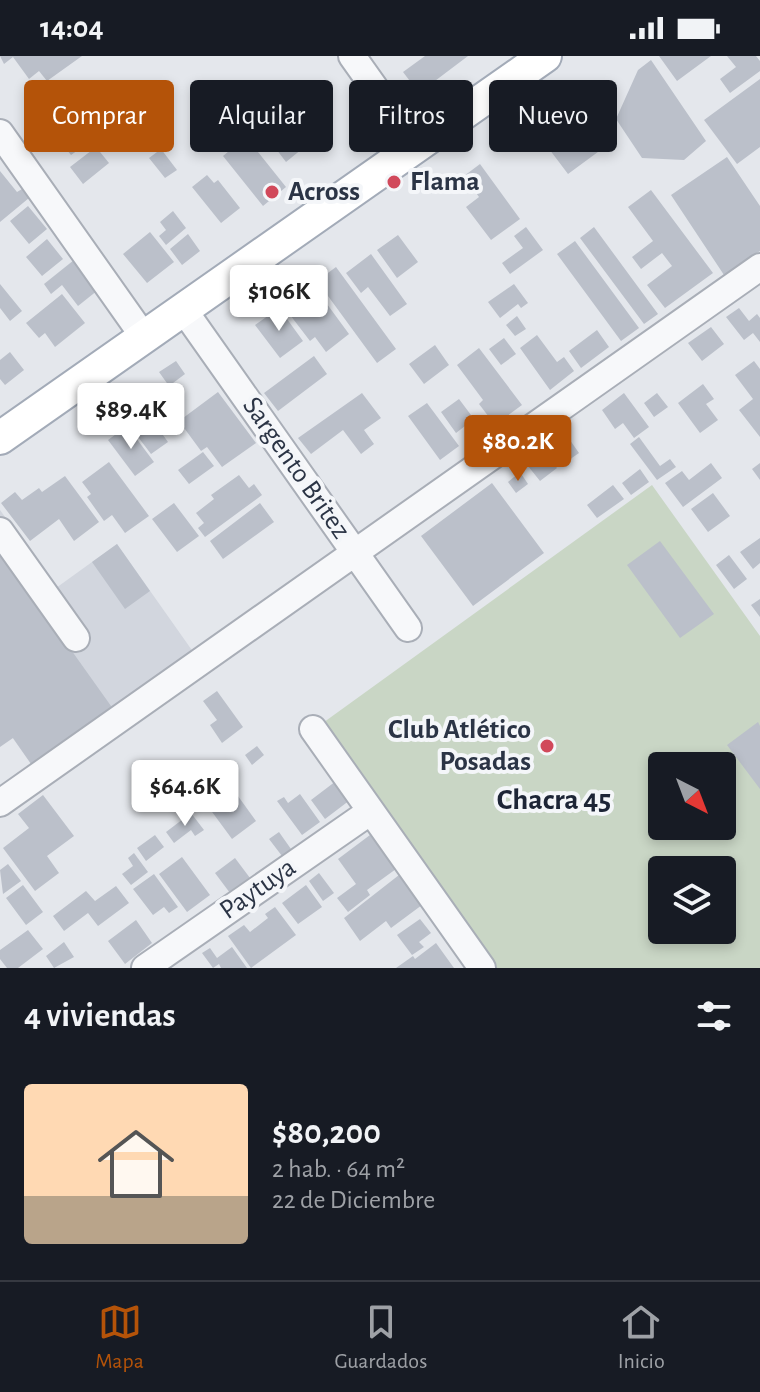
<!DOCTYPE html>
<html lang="es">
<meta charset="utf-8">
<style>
:root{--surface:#171b24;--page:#242831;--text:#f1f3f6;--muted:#9ea1a6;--line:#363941;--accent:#b45309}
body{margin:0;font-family:"Alegreya Sans",sans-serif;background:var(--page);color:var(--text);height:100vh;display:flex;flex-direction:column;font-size:30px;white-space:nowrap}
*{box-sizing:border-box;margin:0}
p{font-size:26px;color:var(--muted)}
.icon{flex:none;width:44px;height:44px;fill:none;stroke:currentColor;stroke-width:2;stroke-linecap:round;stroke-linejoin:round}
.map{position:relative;height:912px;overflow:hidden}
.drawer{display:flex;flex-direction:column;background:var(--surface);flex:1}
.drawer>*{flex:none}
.top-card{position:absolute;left:24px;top:24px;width:712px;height:72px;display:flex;gap:16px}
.needle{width:52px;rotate:138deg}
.fabs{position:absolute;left:648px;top:696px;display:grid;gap:16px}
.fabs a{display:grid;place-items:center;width:88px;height:88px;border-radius:8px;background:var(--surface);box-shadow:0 4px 12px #0003;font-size:40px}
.price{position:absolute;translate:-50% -68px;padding:0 18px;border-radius:8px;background:#fff;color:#222;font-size:26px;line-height:52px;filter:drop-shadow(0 2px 4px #0008)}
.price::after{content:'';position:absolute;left:50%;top:48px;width:24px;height:18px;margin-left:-12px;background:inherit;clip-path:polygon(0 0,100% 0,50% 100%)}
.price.current{background:var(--accent);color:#fff}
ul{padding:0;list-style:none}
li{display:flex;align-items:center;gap:24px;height:200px;padding:0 24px}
li span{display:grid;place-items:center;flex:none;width:224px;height:160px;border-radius:8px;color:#555}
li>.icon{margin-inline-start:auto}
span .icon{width:96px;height:96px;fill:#fffc;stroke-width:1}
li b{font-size:34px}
h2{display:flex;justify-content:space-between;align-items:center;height:96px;padding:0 24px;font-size:34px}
.pill{padding:0 28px;border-radius:8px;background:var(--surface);box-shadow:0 4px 12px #0003;font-size:28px;line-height:72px}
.pill.current{background:var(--accent);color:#fff}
.status{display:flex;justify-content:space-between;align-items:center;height:56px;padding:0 40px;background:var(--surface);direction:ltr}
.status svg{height:22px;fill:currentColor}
.tab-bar{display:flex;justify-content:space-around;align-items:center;height:112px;border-top:2px solid var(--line);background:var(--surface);font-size:22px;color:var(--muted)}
.tab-bar a{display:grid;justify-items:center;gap:4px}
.tab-bar .current{color:var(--accent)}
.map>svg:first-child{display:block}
.built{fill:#d2d6de}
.green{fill:#c9d6c5;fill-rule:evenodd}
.building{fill:#bbc0ca}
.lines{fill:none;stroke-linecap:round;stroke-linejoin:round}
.minor-casing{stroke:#a9aeb7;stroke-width:30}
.major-casing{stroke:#a3abb8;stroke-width:36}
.minor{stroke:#f7f8fa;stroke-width:26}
.major{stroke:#fff;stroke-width:32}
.poi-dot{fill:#d1495b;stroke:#f4f6f9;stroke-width:3}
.labels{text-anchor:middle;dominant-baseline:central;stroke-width:8;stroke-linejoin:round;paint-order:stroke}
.poi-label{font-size:28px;font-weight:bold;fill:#2b3445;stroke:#f4f6f9;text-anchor:start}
.street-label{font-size:28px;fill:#2b3445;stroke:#f4f6f9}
.neighbourhood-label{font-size:30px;font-weight:bold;fill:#1d2536;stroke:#f4f6f9}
</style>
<div class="status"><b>14:04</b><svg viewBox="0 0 49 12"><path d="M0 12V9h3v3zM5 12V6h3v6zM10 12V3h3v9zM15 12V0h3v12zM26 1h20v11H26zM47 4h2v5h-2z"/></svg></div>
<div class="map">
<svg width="760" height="912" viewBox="0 0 760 912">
<rect width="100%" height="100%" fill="#e4e7ec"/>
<path class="built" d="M 0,454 L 56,532 L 117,488 L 196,600 L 36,715 L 0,664 Z"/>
<path class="green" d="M 652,429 L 760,580 L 760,912 L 495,912 L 320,669 ZM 662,710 L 722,710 L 722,770 L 662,770 ZM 662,814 L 722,814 L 722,874 L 662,874 Z"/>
<path class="building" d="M 0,0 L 82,0 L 47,25 L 39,15 L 29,23 L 13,1 L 4,8 Z
M 425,0 L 468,0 L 419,37 L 403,16 Z
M 659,0 L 711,0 L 677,25 Z
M 727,0 L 756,0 L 760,5 L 760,15 L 730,37 L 720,23 L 736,11 Z
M 651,4 L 706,85 L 684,104 L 642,102 L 616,63 L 638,14 Z
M 760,23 L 760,91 L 737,108 L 704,64 Z
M 60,31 L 67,40 L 53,50 L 66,68 L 53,78 L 33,51 Z
M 569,48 L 602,93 L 568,118 L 534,73 Z
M 296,64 L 313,84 L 286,106 L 270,85 Z
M 72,80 L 81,92 L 71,99 L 62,88 Z
M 246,81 L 286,131 L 263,150 L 223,100 Z
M 96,91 L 109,107 L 83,128 L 70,111 Z
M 161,93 L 177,114 L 165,122 L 149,102 Z
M 727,101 L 760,150 L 760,195 L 724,219 L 671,139 Z
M 480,108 L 520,163 L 491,184 L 466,151 L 479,141 L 464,120 Z
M 0,115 L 17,136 L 22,133 L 29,142 L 0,166 Z
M 207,119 L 214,127 L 218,124 L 240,152 L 221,167 L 192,131 Z
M 651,134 L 713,217 L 665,252 L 647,229 L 672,210 L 662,197 L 641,213 L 632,201 L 653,185 L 628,151 Z
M 28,150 L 47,173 L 29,188 L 10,165 Z
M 173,155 L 186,172 L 166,189 L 159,180 L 166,174 L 160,166 Z
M 526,171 L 543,194 L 510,218 L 502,207 L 523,192 L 514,180 Z
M 594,171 L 658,258 L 644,268 L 580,182 Z
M 150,176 L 174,206 L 147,227 L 123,198 Z
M 188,178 L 200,195 L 182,209 L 170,193 Z
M 398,179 L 418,206 L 397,222 L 377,194 Z
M 47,183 L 63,203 L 42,220 L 26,201 Z
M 575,185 L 639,272 L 621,285 L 557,198 Z
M 371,198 L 407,248 L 390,260 L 368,231 L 361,237 L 346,217 Z
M 79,200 L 103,230 L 78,250 L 62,229 L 51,238 L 44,228 Z
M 336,211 L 396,293 L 377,307 L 317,225 Z
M 0,228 L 22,255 L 10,265 L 0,252 Z
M 514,228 L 528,247 L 521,252 L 518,248 L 500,262 L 488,246 Z
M 313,229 L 349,278 L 326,296 L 315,281 L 310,285 L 284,251 Z
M 62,238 L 85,267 L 55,291 L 45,277 L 39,282 L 26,267 Z
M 279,252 L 303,285 L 280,302 L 255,269 Z
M 739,252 L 749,265 L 757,258 L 760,262 L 760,286 L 753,277 L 744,284 L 726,261 Z
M 517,260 L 526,273 L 515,280 L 506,269 Z
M 711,271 L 724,288 L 702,305 L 688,287 Z
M 597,274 L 609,291 L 581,312 L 569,295 Z
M 537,279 L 557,306 L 564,301 L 574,315 L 550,334 L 520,292 Z
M 504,282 L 516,298 L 501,309 L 489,293 Z
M 435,289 L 449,309 L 424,328 L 409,308 Z
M 479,292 L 522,349 L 495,369 L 479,348 L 483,344 L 457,309 Z
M 10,296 L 24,314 L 5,329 L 0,323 L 0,304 Z
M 314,300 L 327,318 L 278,355 L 264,337 Z
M 176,305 L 185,318 L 169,330 L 159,316 Z
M 754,305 L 760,313 L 760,381 L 739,354 L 753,343 L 735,319 Z
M 703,328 L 714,343 L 706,348 L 718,364 L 700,377 L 678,347 Z
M 218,336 L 256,387 L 222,411 L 207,391 L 201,395 L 179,365 Z
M 362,337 L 381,362 L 364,374 L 374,388 L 361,398 L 343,374 L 311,398 L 298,382 Z
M 624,337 L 649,371 L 634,382 L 623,367 L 615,373 L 602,354 Z
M 657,337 L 668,351 L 654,361 L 644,347 Z
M 459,343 L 474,363 L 456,377 L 441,356 Z
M 140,347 L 168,386 L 151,398 L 122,360 Z
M 427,347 L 459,390 L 440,404 L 408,360 Z
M 482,362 L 490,373 L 475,385 L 466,374 Z
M 127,370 L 154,406 L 135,420 L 108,384 Z
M 565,377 L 579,397 L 566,406 L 552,386 Z
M 639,381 L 660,410 L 670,403 L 676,411 L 657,424 L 630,388 Z
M 203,396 L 214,410 L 189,428 L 178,414 Z
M 545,397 L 557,412 L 540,425 L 528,410 Z
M 109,406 L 149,460 L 125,477 L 112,459 L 104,465 L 87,441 L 91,438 L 82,426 Z
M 711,407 L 722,422 L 683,451 L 665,427 L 682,415 L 689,424 Z
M 760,407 L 760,424 L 752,413 Z
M 640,413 L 649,426 L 631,439 L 622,427 Z
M 520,416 L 528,428 L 516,437 L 508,426 Z
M 239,419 L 249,432 L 254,428 L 262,439 L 205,481 L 198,472 L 204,467 L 196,457 L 214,443 L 211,439 Z
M 65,420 L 99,466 L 74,485 L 59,463 L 30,485 L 1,447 L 15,436 L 22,444 L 39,432 L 42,436 Z
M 492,427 L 544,497 L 473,550 L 421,480 Z
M 613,429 L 624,443 L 597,462 L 587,449 Z
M 713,437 L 730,460 L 708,476 L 691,453 Z
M 174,447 L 199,480 L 177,496 L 152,463 Z
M 260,447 L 274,466 L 223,503 L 210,485 Z
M 760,482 L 760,507 L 753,513 L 740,496 Z
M 660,485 L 714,558 L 680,582 L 627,509 Z
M 117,488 L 150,535 L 125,553 L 92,506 Z
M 0,494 L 116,657 L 36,715 L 13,682 L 0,691 Z
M 729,499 L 747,523 L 734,533 L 716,509 Z
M 760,543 L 760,561 L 751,549 Z
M 217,635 L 243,671 L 222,687 L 210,669 L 217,664 L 203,645 Z
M 758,666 L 760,670 L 760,733 L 727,689 Z
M 257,690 L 264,699 L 252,709 L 245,699 Z
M 206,714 L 222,735 L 230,729 L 256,765 L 232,783 L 190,726 Z
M 340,722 L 354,741 L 325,763 L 311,744 Z
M 300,738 L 320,766 L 302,779 L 277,745 L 284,741 L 288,747 Z
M 43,739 L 74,780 L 47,800 L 59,817 L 35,835 L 3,792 L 29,772 L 18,758 Z
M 191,757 L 204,774 L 195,780 L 191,774 L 174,787 L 166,776 Z
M 279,776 L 291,793 L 282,800 L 269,783 Z
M 155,779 L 164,791 L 146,805 L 137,792 Z
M 370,779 L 396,813 L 367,834 L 370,839 L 348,856 L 337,842 L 356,828 L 338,803 Z
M 134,797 L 148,816 L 131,829 L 122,818 L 133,810 L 128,802 Z
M 182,801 L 210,839 L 187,856 L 159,818 Z
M 235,802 L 250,822 L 230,837 L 215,817 Z
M 8,808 L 21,825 L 3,838 L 0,814 Z
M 319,817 L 334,837 L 323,845 L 309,825 Z
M 154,818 L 178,851 L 169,857 L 164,851 L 153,859 L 133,833 Z
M 399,819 L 422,849 L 391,872 L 386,865 L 360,885 L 344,862 Z
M 23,829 L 43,856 L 26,869 L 6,842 Z
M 306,829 L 322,851 L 298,868 L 282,847 Z
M 116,830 L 129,847 L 98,870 L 88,857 L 64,875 L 53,860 L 86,835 L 95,845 Z
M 275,851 L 296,879 L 251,912 L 228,880 L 244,869 L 250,876 L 268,862 L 265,858 Z
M 420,863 L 431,877 L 419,886 L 424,891 L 412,899 L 397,879 Z
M 136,864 L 152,887 L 125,908 L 108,885 Z
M 28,874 L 43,893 L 18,912 L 7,912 L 0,903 L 0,894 Z
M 64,886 L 74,901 L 54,912 L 46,900 Z
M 436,887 L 454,912 L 396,912 L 413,900 L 415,903 Z
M 232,891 L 247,912 L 221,912 L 219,908 L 213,912 L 202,897 L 210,892 L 217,902 Z"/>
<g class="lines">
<g class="minor-casing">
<path id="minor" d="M 352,0 L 416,90
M 0,77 L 144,281
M 183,253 L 408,572
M 0,475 L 76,582
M 313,673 L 482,912
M 0,747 L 760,211
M 145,912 L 371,755"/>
</g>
<g class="major-casing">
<path id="major" d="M 0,382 L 545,0"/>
</g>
<use href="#minor" class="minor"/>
<use href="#major" class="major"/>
</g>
<g class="poi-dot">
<circle cx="394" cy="126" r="8"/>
<circle cx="272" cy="136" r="8"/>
<circle cx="547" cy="690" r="8"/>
</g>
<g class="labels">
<g class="poi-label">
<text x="410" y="126">Flama</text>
<text x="288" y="136">Across</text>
<text x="531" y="674" text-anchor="end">Club Atlético<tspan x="531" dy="32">Posadas</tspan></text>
</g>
<g class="street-label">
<text transform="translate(296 412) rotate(55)">Sargento Britez</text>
<text transform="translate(258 833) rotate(-35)">Paytuya</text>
</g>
<g class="neighbourhood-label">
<text x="554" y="744">Chacra 45</text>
</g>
</g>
</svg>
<div class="fabs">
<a><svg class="needle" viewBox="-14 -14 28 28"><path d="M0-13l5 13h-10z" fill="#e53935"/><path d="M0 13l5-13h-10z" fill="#9ea1a6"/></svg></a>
<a><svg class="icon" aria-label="layers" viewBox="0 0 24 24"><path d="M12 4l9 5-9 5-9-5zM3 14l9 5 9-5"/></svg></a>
</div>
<b class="price" style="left:279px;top:277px">$106K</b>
<b class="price" style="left:131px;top:395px">$89.4K</b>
<b class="price current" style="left:518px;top:427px">$80.2K</b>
<b class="price" style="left:185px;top:772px">$64.6K</b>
<div class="top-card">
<a class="pill current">Comprar</a>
<a class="pill">Alquilar</a>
<a class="pill">Filtros</a>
<a class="pill">Nuevo</a>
</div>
</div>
<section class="drawer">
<h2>4 viviendas<svg class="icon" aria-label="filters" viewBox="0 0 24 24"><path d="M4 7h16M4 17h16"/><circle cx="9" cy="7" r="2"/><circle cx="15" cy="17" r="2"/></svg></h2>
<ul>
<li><span style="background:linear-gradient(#ffd9b3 70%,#b9a48a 0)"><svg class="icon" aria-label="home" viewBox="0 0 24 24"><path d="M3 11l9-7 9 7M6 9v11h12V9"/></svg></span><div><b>$80,200</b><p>2 hab. · 64 m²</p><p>22 de Diciembre</p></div></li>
</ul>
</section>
<nav class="tab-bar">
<a class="current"><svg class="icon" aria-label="map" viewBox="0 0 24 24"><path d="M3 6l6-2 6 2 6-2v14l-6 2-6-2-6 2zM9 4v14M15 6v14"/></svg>Mapa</a>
<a><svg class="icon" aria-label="saved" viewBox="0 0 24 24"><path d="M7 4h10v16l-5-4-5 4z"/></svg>Guardados</a>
<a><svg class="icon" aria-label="home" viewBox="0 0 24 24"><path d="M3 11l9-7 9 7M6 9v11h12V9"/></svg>Inicio</a>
</nav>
